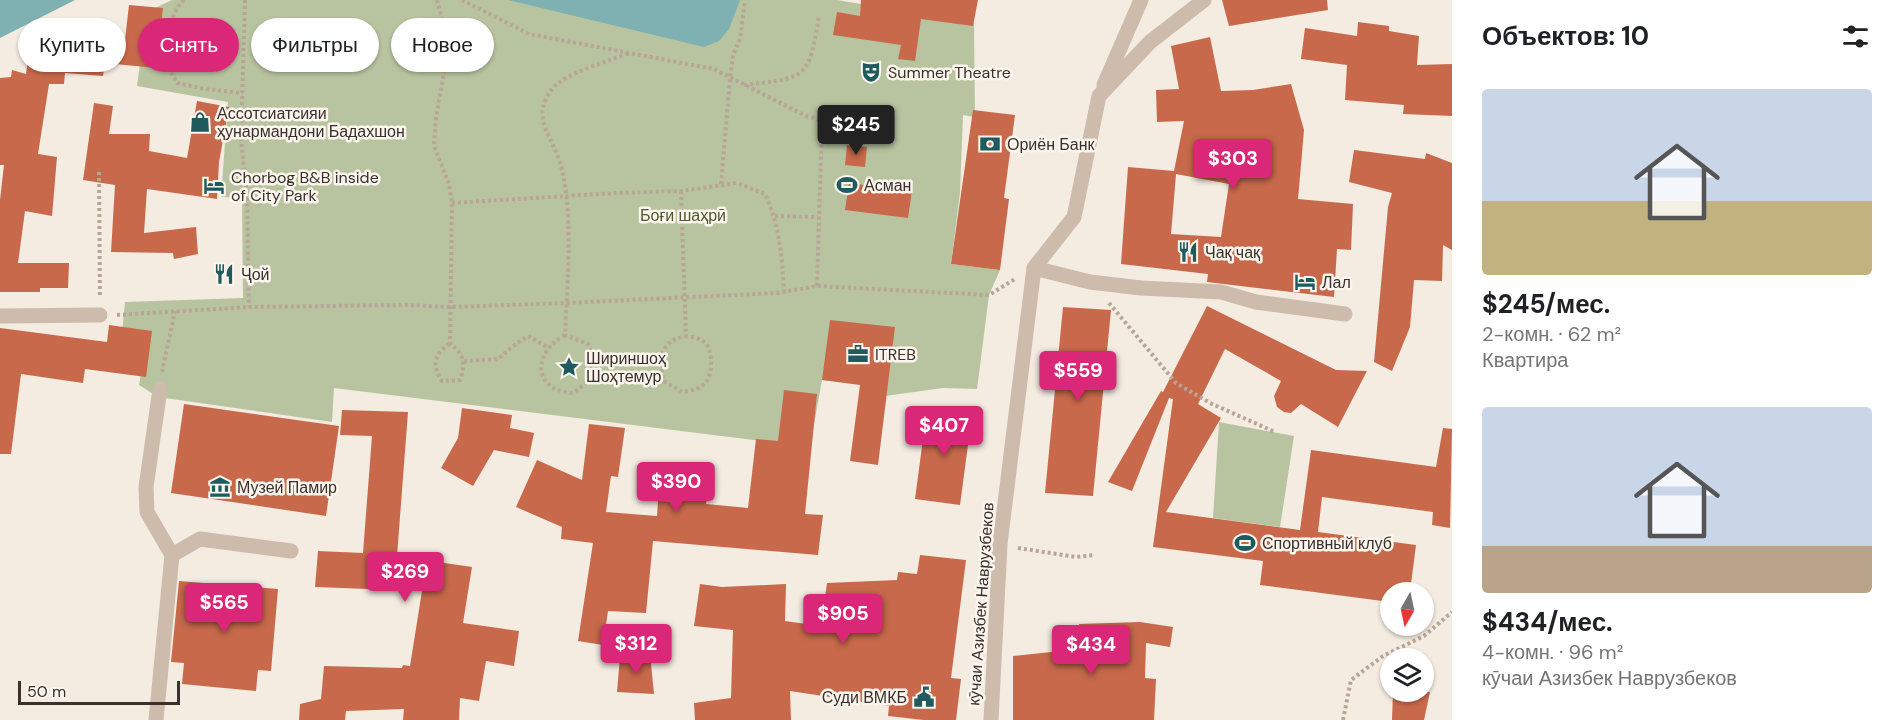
<!DOCTYPE html>
<html lang="ru">
<meta charset="utf-8">
<style>
:root{--surface:#fff;--page:#f6f6f6;--text:#202124;--muted:#757577;--accent:#db2777}
body{margin:0;font-family:"DM Sans",sans-serif;background:var(--page);color:var(--text);height:100vh;display:flex;flex-direction:column;font-size:22px;white-space:nowrap}
*{box-sizing:border-box;margin:0}
p{font-size:20px;color:var(--muted)}
.icon{flex:none;width:33px;height:33px;fill:none;stroke:currentColor;stroke-width:2;stroke-linecap:round;stroke-linejoin:round}
.map{position:relative;flex:1;overflow:hidden}
.details{display:flex;flex-direction:column;background:var(--surface);width:450px}
.details>*{flex:none}
.hud{position:absolute;left:18px;top:18px;width:570px;height:54px;display:flex;gap:12px}
.needle{width:39px;rotate:189deg}
.fabs{position:absolute;left:1380px;top:582px;display:grid;gap:12px}
.fabs a{display:grid;place-items:center;width:54px;height:54px;border-radius:50%;background:var(--surface);box-shadow:0 2px 4px #0004;font-size:30px}
.scale{position:absolute;left:18px;bottom:15px;width:162px;box-sizing:border-box;padding-left:6px;border:3px solid #3b302b;border-top:0;font-size:16px;line-height:21px;white-space:nowrap;color:#3b302b;-webkit-text-stroke:4px #fbf5ee;paint-order:stroke}
.price{position:absolute;translate:-50% -51px;padding:0 14px;border-radius:6px;background:var(--accent);color:#fff;font-size:20px;line-height:39px;filter:drop-shadow(0 2px 3px #0008)}
.price::after{content:'';position:absolute;left:50%;top:36px;width:18px;height:14px;margin-left:-9px;background:inherit;clip-path:polygon(0 0,100% 0,50% 100%)}
.price.active{background:#222;color:#fff}
ul{padding:0;list-style:none}
li{display:grid;align-content:center;gap:12px;height:318px;padding:0 30px}
li span{display:grid;place-items:center;height:186px;border-radius:6px;color:#555}
li>.icon{margin-inline-start:auto}
span .icon{width:108px;height:108px;fill:#fffc;stroke-width:1}
li b{font-size:26px}
h2{display:flex;justify-content:space-between;align-items:center;height:72px;padding:0 30px;font-size:26px}
.tag{padding:0 21px;border-radius:27px;background:var(--surface);box-shadow:0 2px 4px #0004;font-size:21px;line-height:54px}
.tag.active{background:var(--accent);color:#fff}
main{display:flex;flex:1;min-height:0}
.map>svg:first-child{display:block}
.green{fill:#b8c4a0}
.water{fill:#7fb0b2}
.building{fill:#c8694b;fill-rule:evenodd}
.lines{fill:none;stroke-linecap:round;stroke-linejoin:round}
.path{stroke:#b9a596;stroke-width:4;stroke-dasharray:3 3;stroke-linecap:butt}
.minor{stroke:#cdbbac;stroke-width:15}
.labels{text-anchor:middle;dominant-baseline:central;stroke-width:5;stroke-linejoin:round;paint-order:stroke}
.poi-label{font-size:16px;fill:#3b302b;stroke:#fbf5ee;text-anchor:start}
.park-label{font-size:16px;fill:#4a5a2e;stroke:#fbf5ee}
.street-label{font-size:16px;fill:#3b302b;stroke:#fbf5ee}
</style>
<main>
<div class="map">
<svg width="1452" height="720" viewBox="0 0 1452 720">
<rect width="100%" height="100%" fill="#f4ebe1"/>
<path class="green" d="M 172,0 L 837,0 L 974,23 L 975,117 L 963,115 L 960,193 L 951,264 L 1000,270 L 989,295 L 977,389 L 943,388 L 885,396 L 887,387 L 822,380 L 810,447 L 334,388 L 332,422 L 158,397 L 139,385 L 147,338 L 122,334 L 125,302 L 243,298 L 242,198 L 221,197 L 228,102 L 137,86 L 147,12 Z
M 1219,422 L 1294,436 L 1280,527 L 1213,518 Z"/>
<path class="water" d="M 0,0 L 75,0 L 0,38 Z
M 508,0 L 740,0 L 729,29 L 719,41 L 704,47 Z"/>
<path class="building" d="M 861,0 L 978,0 L 973,26 L 921,19 L 915,61 L 898,59 L 901,45 L 833,35 L 837,12 L 860,16 Z
M 1222,0 L 1327,0 L 1328,10 L 1229,26 Z
M 129,5 L 163,8 L 156,68 L 105,63 L 103,76 L 65,73 L 64,84 L 49,84 L 38,154 L 57,157 L 52,216 L 25,211 L 18,263 L 69,263 L 68,288 L 40,288 L 40,292 L 0,292 L 0,200 L 4,165 L 0,165 L 0,78 L 11,77 L 12,70 L 26,74 L 30,42 L 77,44 L 77,35 L 125,40 Z
M 1358,22 L 1389,26 L 1389,31 L 1419,36 L 1417,65 L 1452,64 L 1452,116 L 1403,114 L 1404,105 L 1345,100 L 1347,65 L 1301,59 L 1305,28 L 1357,36 Z
M 1210,37 L 1221,91 L 1253,90 L 1291,84 L 1304,130 L 1298,199 L 1353,204 L 1351,250 L 1337,249 L 1334,297 L 1207,282 L 1208,274 L 1121,264 L 1128,167 L 1174,171 L 1184,121 L 1157,122 L 1156,90 L 1179,89 L 1171,46 ZM 1176,174 L 1229,184 L 1221,237 L 1171,234 Z
M 197,101 L 229,107 L 219,162 L 217,199 L 147,189 L 144,233 L 196,227 L 198,254 L 174,259 L 173,253 L 111,252 L 115,185 L 83,180 L 94,103 L 113,106 L 109,134 L 150,134 L 149,151 L 187,158 Z
M 973,110 L 1015,115 L 1004,198 L 1009,199 L 1000,270 L 951,264 Z
M 847,145 L 867,147 L 865,167 L 845,165 Z
M 1354,150 L 1425,159 L 1426,153 L 1452,163 L 1452,250 L 1443,245 L 1442,281 L 1414,280 L 1410,327 L 1392,371 L 1374,362 L 1388,207 L 1392,193 L 1349,182 Z
M 849,183 L 912,191 L 908,218 L 845,210 Z
M 1207,306 L 1336,370 L 1367,371 L 1338,427 L 1301,404 L 1291,413 L 1284,412 L 1277,407 L 1274,396 L 1281,381 L 1225,349 L 1198,404 L 1221,418 L 1166,512 L 1300,530 L 1311,450 L 1436,467 L 1443,428 L 1452,429 L 1450,528 L 1432,525 L 1433,512 L 1322,497 L 1318,532 L 1416,545 L 1410,592 L 1390,592 L 1390,602 L 1260,585 L 1263,561 L 1153,547 L 1173,399 L 1169,398 L 1132,491 L 1108,482 L 1161,391 L 1163,392 Z
M 1063,307 L 1111,310 L 1093,496 L 1045,493 Z
M 830,320 L 895,327 L 878,465 L 850,461 L 860,385 L 822,380 Z
M 109,325 L 152,331 L 146,377 L 85,369 L 83,383 L 21,374 L 11,454 L 0,454 L 0,328 L 107,342 Z
M 784,390 L 817,394 L 805,514 L 823,515 L 818,555 L 653,541 L 646,613 L 608,611 L 603,645 L 578,641 L 593,543 L 561,539 L 562,527 L 516,507 L 537,460 L 582,480 L 589,424 L 625,428 L 618,477 L 611,476 L 606,512 L 657,516 L 658,501 L 682,502 L 688,466 L 712,471 L 706,504 L 748,508 L 756,439 L 778,441 Z
M 184,404 L 339,426 L 326,516 L 171,493 Z
M 462,408 L 512,415 L 510,428 L 534,433 L 529,457 L 494,450 L 473,486 L 441,468 L 458,438 Z
M 927,409 L 972,415 L 960,505 L 915,499 Z
M 342,410 L 408,412 L 397,556 L 472,567 L 463,623 L 519,631 L 514,666 L 486,661 L 479,701 L 460,698 L 459,720 L 403,720 L 404,709 L 346,711 L 345,720 L 299,720 L 300,704 L 321,699 L 324,666 L 402,668 L 403,665 L 410,666 L 422,591 L 315,587 L 318,551 L 363,553 L 372,436 L 340,435 Z
M 920,555 L 966,560 L 951,678 L 961,679 L 956,720 L 924,720 L 888,716 L 889,706 L 790,691 L 791,720 L 695,720 L 694,703 L 731,698 L 733,630 L 694,626 L 700,584 L 722,587 L 786,584 L 785,621 L 821,626 L 827,583 L 897,580 L 898,572 L 917,574 Z
M 179,581 L 278,589 L 271,671 L 258,670 L 256,691 L 182,684 L 184,663 L 171,662 Z
M 1140,622 L 1173,627 L 1170,647 L 1146,643 L 1145,678 L 1156,679 L 1154,720 L 1013,720 L 1013,656 L 1079,649 L 1079,624 Z
M 650,654 L 654,694 L 617,692 L 620,656 Z
M 1393,692 L 1430,692 L 1424,720 L 1392,720 Z"/>
<g class="lines">
<path class="path" d="M 184,0 C 172,9 162,47 166,61 C 168,69 174,76 177,83 L 205,89 L 243,93
M 245,0 L 241,139 L 247,196 L 249,307
M 437,0 L 449,44 L 436,118 L 434,146 L 449,184 L 452,203 L 450,343 C 464,354 466,364 460,380 L 442,381 C 431,364 434,355 450,343
M 462,0 L 529,34 L 714,69 L 806,116 L 822,120 L 817,286
M 744,85 C 807,78 809,79 819,15
M 99,172 L 100,297
M 721,184 L 730,79 L 733,55 L 740,39 L 745,0
M 681,191 L 686,336 C 693,337 702,338 707,345 C 710,349 711,358 711,363 C 711,384 702,389 682,392 L 664,381 C 658,359 660,341 686,336
M 452,203 L 615,193 L 681,191 L 737,183 L 765,194 C 780,226 782,257 784,292
M 775,216 L 818,217
M 1109,303 L 1176,383 L 1210,403 L 1275,432
M 117,315 L 249,307 L 407,305 L 451,307 L 566,303 L 777,293 L 817,286 L 989,295 L 1015,279
M 565,335 C 533,352 531,390 573,393 L 590,380 L 592,355 L 588,344 L 565,335 C 567,286 575,202 558,157 C 548,130 532,117 552,89 C 563,74 611,60 630,53
M 464,361 L 498,359 L 513,346 L 528,336 L 547,347
M 162,372 L 175,311
M 1018,548 L 1076,557 L 1095,555
M 1343,720 L 1351,680 L 1383,656 L 1424,636 L 1452,612"/>
<path class="minor" d="M 1104,85 L 1141,0
M 1034,268 L 1074,217 L 1099,96 L 1150,42 L 1204,0
M 1034,268 L 1090,282 L 1141,288 L 1221,292 L 1256,302 L 1345,314
M 0,316 L 100,315
M 172,555 L 200,539 L 291,551
M 156,720 L 172,555 L 147,512 L 146,487 L 160,389
M 991,720 L 1000,544 L 1034,268"/>
</g>
<defs>
<g id="theatre-bare" transform="scale(1.62)"><path d="M-5-5.5Q0-4 5-5.5V0Q5 5 0 6Q-5 5-5 0ZM-3.3-2.5H-1v1.5H-3.3ZM1-2.5H3.3v1.5H1ZM-2.8 1Q0 5.5 2.8 1Z" fill="#1f5a5e" stroke="#fbf5ee" stroke-width="2.5" paint-order="stroke"/></g>
<g id="shop-bare" transform="scale(1.62)"><path d="M-5-2.5h2.3a2.7 3.5 0 0 1 5.4 0H5L5.5 6h-11ZM-1.5-2.5h3a1.5 2.3 0 0 0-3 0Z" fill="#1f5a5e" stroke="#fbf5ee" stroke-width="2.5" paint-order="stroke"/></g>
<g id="bank-bare" transform="scale(1.62)"><path d="M-6-4H6V4H-6ZM0-2.3a2.3 2.3 0 1 0 0 4.6a2.3 2.3 0 1 0 0-4.6Z" fill="#1f5a5e" stroke="#fbf5ee" stroke-width="2.5" paint-order="stroke"/></g>
<g id="stadium-bare" transform="scale(1.62)"><path d="M0-5a6.5 5 0 1 0 0 10a6.5 5 0 1 0 0-10ZM-3.5-1.8h7v3.6h-7Z" fill="#1f5a5e" stroke="#fbf5ee" stroke-width="2.5" paint-order="stroke"/></g>
<g id="hotel-bare" transform="scale(1.62)"><path d="M-6-4.5h1.5V1H6V5H4.5V3h-9V5H-6ZM-4 0a1.8 1.8 0 1 1 3.6 0ZM.5 0V-2.5h3Q6-2.5 6 0Z" fill="#1f5a5e" stroke="#fbf5ee" stroke-width="2.5" paint-order="stroke"/></g>
<g id="restaurant-bare" transform="scale(1.62)"><path d="M-5-6h1v4h1v-4h1v4h1v-4h1v5L-1.5 .5V6h-2V.5L-5-1ZM5-6V6H3V1.5H1.5Q1.5-4 5-6Z" fill="#1f5a5e" stroke="#fbf5ee" stroke-width="2.5" paint-order="stroke"/></g>
<g id="office-bare" transform="scale(1.62)"><path d="M-6-3h4V-5.5h4V-3h4V5H-6ZM-1-4.5V-3h2v-1.5ZM-6 0V1H6V0Z" fill="#1f5a5e" stroke="#fbf5ee" stroke-width="2.5" paint-order="stroke"/></g>
<g id="sight-bare" transform="scale(1.62)"><path d="M0-6L1.8-2.2L6-1.7L2.9 1.2L3.7 5.4L0 3.3L-3.7 5.4L-2.9 1.2L-6-1.7L-1.8-2.2Z" fill="#1f5a5e" stroke="#fbf5ee" stroke-width="2.5" paint-order="stroke"/></g>
<g id="museum-bare" transform="scale(1.62)"><path d="M0-6L6-3V-2H-6V-3ZM-5-1h2V3h-2ZM-1-1h2V3h-2ZM3-1h2V3H3ZM-6 4H6V6H-6Z" fill="#1f5a5e" stroke="#fbf5ee" stroke-width="2.5" paint-order="stroke"/></g>
<g id="civic-bare" transform="scale(1.62)"><path d="M-.6-6.5H3V-4.5H.6V-3L4-1V1h2V6H-6V1h2V-1L-.6-3ZM-1.2 2.5V6h2.4V2.5Z" fill="#1f5a5e" stroke="#fbf5ee" stroke-width="2.5" paint-order="stroke"/></g>
</defs>
<g fill-rule="evenodd">
<use href="#theatre-bare" x="871" y="72"/>
<use href="#shop-bare" x="200" y="122"/>
<use href="#bank-bare" x="990" y="144"/>
<use href="#stadium-bare" x="847" y="185"/>
<use href="#hotel-bare" x="214" y="186"/>
<use href="#restaurant-bare" x="1188" y="252"/>
<use href="#restaurant-bare" x="224" y="274"/>
<use href="#hotel-bare" x="1305" y="282"/>
<use href="#office-bare" x="858" y="354"/>
<use href="#sight-bare" x="569" y="367"/>
<use href="#museum-bare" x="220" y="487"/>
<use href="#stadium-bare" x="1245" y="543"/>
<use href="#civic-bare" x="924" y="697"/>
</g>
<g class="labels">
<g class="poi-label">
<text x="888" y="72">Summer Theatre</text>
<text x="217" y="113">Ассотсиатсияи<tspan x="217" dy="18">ҳунармандони Бадахшон</tspan></text>
<text x="1007" y="144">Ориён Банк</text>
<text x="231" y="177">Chorbog B&amp;B inside<tspan x="231" dy="18">of City Park</tspan></text>
<text x="864" y="185">Асман</text>
<text x="1205" y="252">Чақ чақ</text>
<text x="241" y="274">Ҷой</text>
<text x="1322" y="282">Лал</text>
<text x="875" y="354">ITREB</text>
<text x="586" y="358">Шириншоҳ<tspan x="586" dy="18">Шоҳтемур</tspan></text>
<text x="237" y="487">Музей Памир</text>
<text x="1262" y="543">Спортивный клуб</text>
<text x="907" y="697" text-anchor="end">Суди ВМКБ</text>
</g>
<g class="park-label">
<text x="683" y="215">Боғи шаҳрӣ</text>
</g>
<g class="street-label">
<text transform="translate(981 604) rotate(-86)">кӯчаи Азизбек Наврузбеков</text>
</g>
</g>
</svg>
<div class="fabs">
<a><svg class="needle" viewBox="-14 -14 28 28"><path d="M0-13l5 13h-10z" fill="#e53935"/><path d="M0 13l5-13h-10z" fill="#757577"/></svg></a>
<a><svg class="icon" aria-label="layers" viewBox="0 0 24 24"><path d="M12 4l9 5-9 5-9-5zM3 14l9 5 9-5"/></svg></a>
</div>
<div class="scale">50 m</div>
<b class="price active" style="left:856px;top:156px">$245</b>
<b class="price" style="left:1233px;top:190px">$303</b>
<b class="price" style="left:1078px;top:402px">$559</b>
<b class="price" style="left:944px;top:457px">$407</b>
<b class="price" style="left:676px;top:513px">$390</b>
<b class="price" style="left:405px;top:603px">$269</b>
<b class="price" style="left:224px;top:634px">$565</b>
<b class="price" style="left:843px;top:645px">$905</b>
<b class="price" style="left:636px;top:675px">$312</b>
<b class="price" style="left:1091px;top:676px">$434</b>
<div class="hud">
<a class="tag">Купить</a>
<a class="tag active">Снять</a>
<a class="tag">Фильтры</a>
<a class="tag">Новое</a>
</div>
</div>
<section class="details">
<h2>Объектов: 10<svg class="icon" aria-label="filters" viewBox="0 0 24 24"><path d="M4 7h16M4 17h16"/><circle cx="9" cy="7" r="2"/><circle cx="15" cy="17" r="2"/></svg></h2>
<ul>
<li><span style="background:linear-gradient(#c9d6e8 60%,#c2b280 0)"><svg class="icon" aria-label="home" viewBox="0 0 24 24"><path d="M3 11l9-7 9 7M6 9v11h12V9"/></svg></span><div><b>$245/мес.</b><p>2-комн. · 62 m²</p><p>Квартира</p></div></li>
<li><span style="background:linear-gradient(#c9d6e8 75%,#b9a48a 0)"><svg class="icon" aria-label="home" viewBox="0 0 24 24"><path d="M3 11l9-7 9 7M6 9v11h12V9"/></svg></span><div><b>$434/мес.</b><p>4-комн. · 96 m²</p><p>кӯчаи Азизбек Наврузбеков</p></div></li>
</ul>
</section>
</main>
